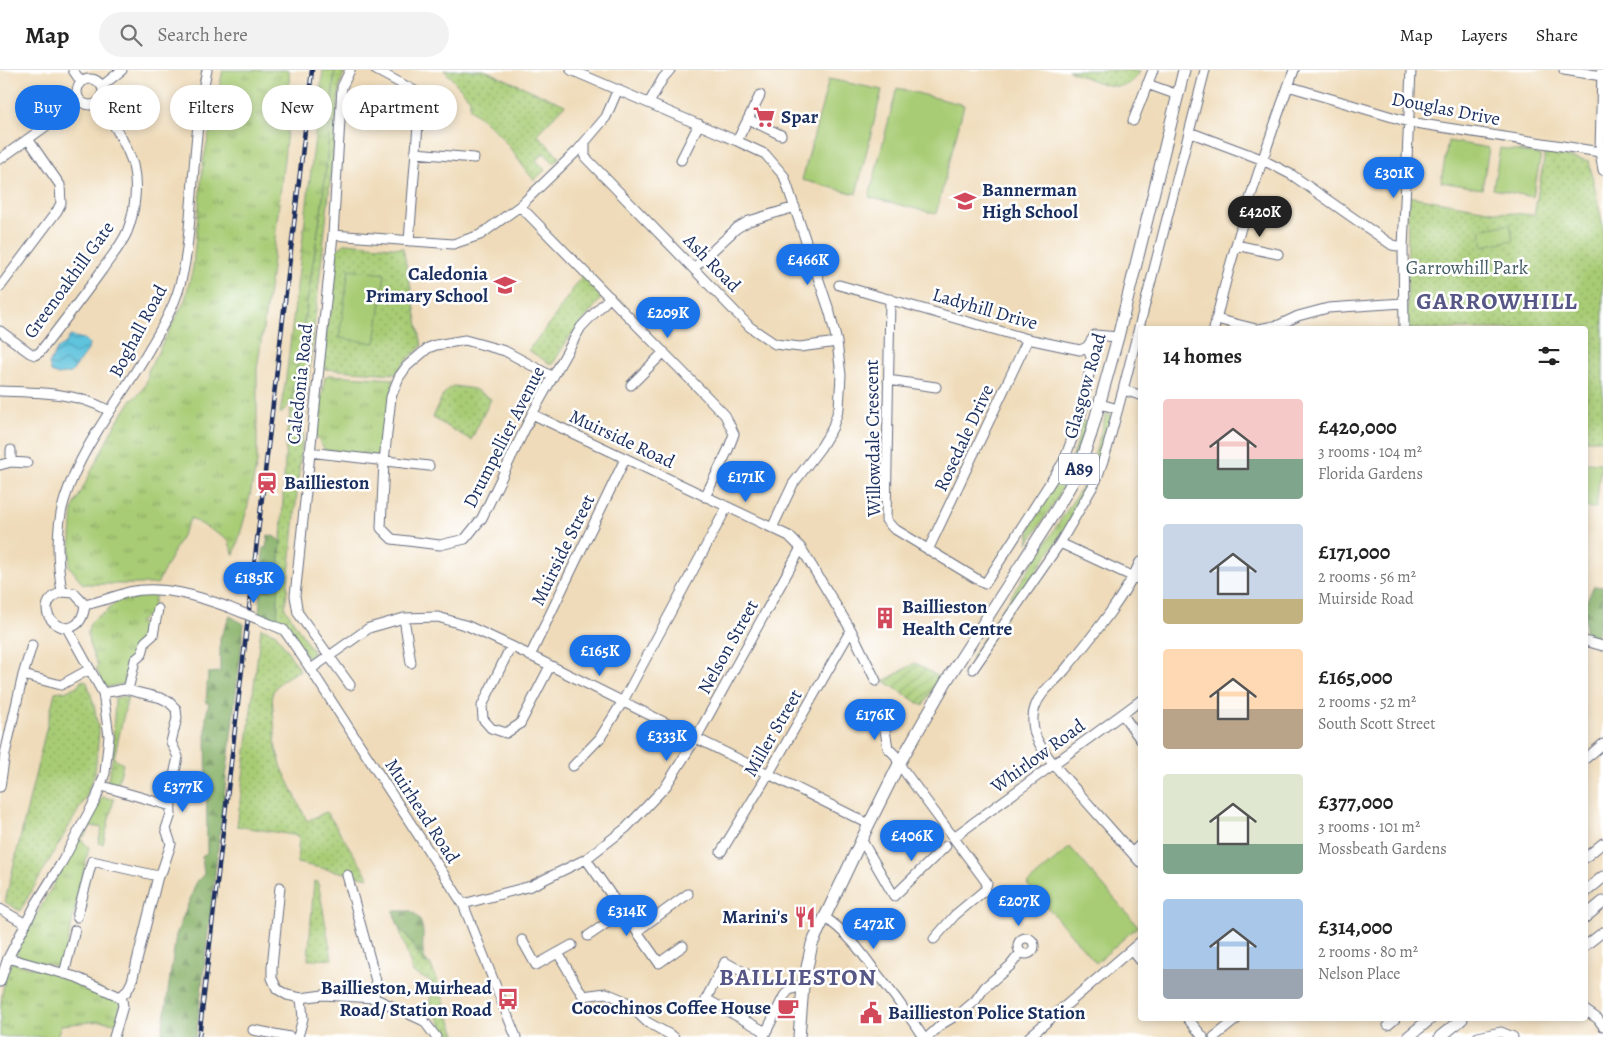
<!DOCTYPE html>
<meta charset="utf-8">
<style>
:root{--surface:#fff;--page:#f2f2f2;--text:#222;--muted:#767676;--line:#e0e0e0;--accent:#1a73e8}
body{margin:0;font-family:Alegreya,serif;background:var(--page);color:var(--text);height:100vh;display:flex;flex-direction:column;font-size:19px;white-space:nowrap}
*{box-sizing:border-box;margin:0}
p{font-size:16px;color:var(--muted)}
.icon{flex:none;width:28px;height:28px;fill:none;stroke:currentColor;stroke-width:2;stroke-linecap:round;stroke-linejoin:round}
.map{position:relative;flex:1;overflow:hidden}
.details{position:absolute;left:1138px;top:256px;width:450px;height:695px;display:flex;flex-direction:column;background:var(--surface);border-radius:5px;box-shadow:0 2px 8px #0003}
.details>*{flex:none}
.hud{position:absolute;left:15px;top:15px;width:475px;height:45px;display:flex;gap:10px}
.price{position:absolute;translate:-50% -42px;padding:0 11px;border-radius:18px;background:var(--accent);color:#fff;font-size:16px;line-height:32px;filter:drop-shadow(0 1px 2px #0008)}
.price::after{content:'';position:absolute;left:50%;top:30px;width:15px;height:11px;margin-left:-8px;background:inherit;clip-path:polygon(0 0,100% 0,50% 100%)}
.price.active{background:#222;color:#fff}
ul{padding:0;list-style:none}
li{display:flex;align-items:center;gap:15px;height:125px;padding:0 25px}
li span{display:grid;place-items:center;flex:none;width:140px;height:100px;border-radius:5px;color:#555}
li>.icon{margin-inline-start:auto}
span .icon{width:60px;height:60px;fill:#fffc;stroke-width:1}
li b{font-size:21px}
h2{display:flex;justify-content:space-between;align-items:center;height:60px;padding:0 25px;font-size:21px}
.pill{padding:0 18px;border-radius:22px;background:var(--surface);box-shadow:0 2px 8px #0003;font-size:18px;line-height:45px}
.pill.active{background:var(--accent);color:#fff}
header{display:flex;align-items:center;gap:30px;box-sizing:border-box;height:70px;padding:0 25px;background:var(--surface);border-bottom:1px solid var(--line)}
header strong{font-size:24px}
nav{display:flex;gap:28px;margin-inline-start:auto;font-size:18px}
.search{width:350px;height:45px;background:var(--page);display:flex;align-items:center;gap:12px;box-sizing:border-box;padding:0 18px;border-radius:28px;color:var(--muted);font-size:19px}
.map>svg:first-child{display:block}
.grass{fill:url(#grass-tufts);stroke:#627e6a}
.forest{fill:url(#forest-firs);stroke:#507062}
.park{fill:url(#park-dots);stroke:#627e6a}
.garden{fill:url(#garden-furrows);stroke:#627e6a}
.pitch{fill:#a8cc75;stroke:#627e6a}
.water{fill:url(#water-waves);stroke:#3d799e}
.lines{fill:none;stroke-linecap:round;stroke-linejoin:round}
.minor-casing{stroke:#656b7e;stroke-width:11}
.major-casing{stroke:#656b7e;stroke-width:13}
.minor{stroke:#fff;stroke-width:9}
.major{stroke:#fff;stroke-width:11}
.rail-casing{stroke:#1b2f5e;stroke-width:4.5}
.rail{stroke:#fff;stroke-width:2.5;stroke-dasharray:8;stroke-linecap:butt}
.minor-bridge-casing{stroke:#656b7e;stroke-width:11;stroke-linecap:butt}
.minor-bridge{stroke:#fff;stroke-width:9}
.labels{text-anchor:middle;dominant-baseline:central;stroke-width:5;stroke-linejoin:round;paint-order:stroke}
.shield{fill:#fff;stroke:#5f6d8e;stroke-width:1}
.shield-label{font-size:18px;font-weight:bold;fill:#1b2f5e}
.street-label{font-size:19px;fill:#1b2f5e;stroke:#fff}
.poi-label{font-size:19px;font-weight:bold;fill:#1b2f5e;stroke:#fff;text-anchor:start}
.park-label{font-size:19px;fill:#455e65;stroke:#fff}
.district-label{font-size:24px;font-weight:bold;letter-spacing:1px;fill:#575787;stroke:#fff}
</style>
<header>
<strong>Map</strong>
<div class="search"><svg class="icon" aria-label="search" viewBox="0 0 24 24"><circle cx="10" cy="10" r="6"/><path d="M15 15l6 6"/></svg>Search here</div>
<nav><a>Map</a><a>Layers</a><a>Share</a></nav>
</header>
<div class="map">
<svg width="1603" height="967" viewBox="0 0 1603 967">
<defs>
<pattern id="grass-tufts" width="24" height="20" patternUnits="userSpaceOnUse" patternTransform="scale(1.25)"><rect width="24" height="20" fill="#a8cc75"/><path d="M3 7l-1-3M5 7V3M7 7l1-3M15 17l-1-3M17 17v-4M19 17l1-3" fill="none" stroke="#88a663"/></pattern>
<pattern id="forest-firs" width="22" height="20" patternUnits="userSpaceOnUse" patternTransform="scale(1.25)"><rect width="22" height="20" fill="#86b066"/><path d="M5 1l3.5 6h-7zM16 11l3.5 6h-7z" fill="#6d9057"/></pattern>
<pattern id="park-dots" width="8" height="8" patternUnits="userSpaceOnUse" patternTransform="scale(1.25)"><rect width="8" height="8" fill="#a8cc75"/><path d="M2 2h.1M6 6h.1" fill="none" stroke="#88a663" stroke-width="1.8" stroke-linecap="round"/></pattern>
<pattern id="garden-furrows" width="10" height="10" patternUnits="userSpaceOnUse" patternTransform="scale(1.25)"><rect width="10" height="10" fill="#a8cc75"/><path d="M-1 1l2-2M0 10L10 0M9 11l2-2" fill="none" stroke="#88a663"/></pattern>
<pattern id="water-waves" width="16" height="10" patternUnits="userSpaceOnUse" patternTransform="scale(1.25)"><rect width="16" height="10" fill="#5fc3dd"/><path d="M0 5q4-4 8 0t8 0" fill="none" stroke="#4e9fb6"/></pattern>
</defs>
<rect width="100%" height="100%" fill="#fff"/>
<filter id="ink" filterUnits="userSpaceOnUse"><feTurbulence type="fractalNoise" baseFrequency=".02" numOctaves="2"/><feDisplacementMap in="SourceGraphic" scale="10" xChannelSelector="R" yChannelSelector="G"/><feConvolveMatrix kernelMatrix="1 2 1 2 8 2 1 2 1" color-interpolation-filters="sRGB"/></filter>
<filter id="wash" filterUnits="userSpaceOnUse"><feTurbulence type="fractalNoise" baseFrequency=".0096" numOctaves="4" result="noise"/><feDisplacementMap in="SourceGraphic" scale="20" xChannelSelector="R" yChannelSelector="G"/><feGaussianBlur stdDeviation="1.12" result="paint"/><feColorMatrix in="noise" values="0 0 0 0 0 0 0 0 0 0 0 0 0 0 0 0 0 1.4 0 .05"/><feComposite in="paint" operator="in"/></filter>
<g filter="url(#wash)">
<rect width="100%" height="100%" fill="#efdbb9"/>
<path class="grass" d="M 223,0 L 289,0 L 290,34 L 271,206 L 257,299 L 257,392 L 247,440 L 234,485 L 228,470 L 191,448 L 157,514 L 83,514 L 69,496 L 73,438 L 113,358 L 132,329 C 141,325 149,311 148,301 L 185,230 L 190,210 L 193,197 L 203,92 Z
M 323,0 L 335,0 L 323,129 L 292,331 L 282,343 L 280,343 L 286,308 Z
M 329,305 L 394,309 L 382,387 L 325,380 L 315,365 L 325,307 Z
M 1106,344 L 1112,346 L 1095,400 L 1083,429 L 1055,474 L 977,589 L 971,588 L 1080,420 L 1091,397 Z
M 1082,351 L 1088,352 L 1068,406 L 1055,432 L 1028,473 L 1032,451 L 1068,394 L 1075,380 Z
M 156,523 L 152,542 L 138,553 L 145,555 L 147,559 L 146,564 L 141,568 L 138,581 L 131,586 L 124,614 L 106,617 L 103,614 L 96,598 L 98,595 C 92,584 81,560 94,549 C 97,546 103,545 107,541 C 110,539 112,535 115,533 C 128,526 142,525 156,523 Z
M 128,626 L 114,688 L 123,694 L 117,718 L 107,713 L 112,692 L 115,628 Z
M 102,727 L 114,729 L 103,774 L 98,773 L 102,758 L 91,756 L 84,767 L 80,765 Z
M 79,768 L 89,777 L 62,898 L 19,887 L 16,882 Z
M 11,892 C 40,900 99,911 121,933 L 117,953 L 100,951 L 61,955 L 57,967 L 0,967 C 0,937 0,921 11,892 Z"/>
<path class="forest" d="M 268,465 L 275,467 L 281,472 L 277,554 L 259,544 L 263,478 L 266,478 Z
M 1594,516 L 1603,517 L 1603,538 L 1596,569 L 1585,565 L 1585,534 Z
M 230,546 L 244,554 L 196,967 L 178,967 L 162,964 L 176,865 L 197,811 L 204,804 L 202,787 L 207,782 L 206,647 L 209,632 L 206,633 L 208,603 L 220,602 L 220,568 Z
M 393,841 L 411,841 C 434,857 414,879 429,895 L 423,893 L 418,886 L 406,864 L 399,858 Z"/>
<path class="park" d="M 335,0 L 345,0 L 340,14 C 330,127 315,240 304,353 C 297,415 293,477 285,538 L 313,582 L 313,584 L 310,587 L 306,586 L 302,578 L 300,579 L 277,554 L 286,369 L 323,129 Z
M 444,0 L 484,0 L 565,35 L 537,64 L 560,88 L 554,93 L 544,83 L 536,90 L 545,100 L 534,110 C 526,101 520,92 513,82 C 501,65 486,51 470,39 L 470,29 Z
M 1068,0 L 1140,0 C 1128,32 1089,8 1068,0 Z
M 1545,83 L 1589,91 L 1603,156 L 1603,370 L 1585,370 L 1585,259 L 1407,259 L 1408,126 L 1499,142 L 1534,145 Z
M 346,173 L 403,178 L 422,276 L 403,294 L 396,304 L 323,299 L 335,181 Z
M 583,204 L 604,225 L 568,269 L 552,295 L 528,280 L 546,259 Z
M 454,316 L 474,319 L 491,329 L 471,370 L 433,348 C 438,337 441,321 454,316 Z
M 261,558 L 276,564 L 300,600 C 288,607 276,611 272,625 L 276,678 L 282,698 L 307,751 L 326,742 L 330,747 L 369,808 L 297,793 L 299,766 L 237,756 Z
M 84,610 L 87,612 L 94,635 L 99,663 L 95,702 L 86,727 L 20,841 L 5,832 L 55,622 L 62,621 L 65,622 L 79,615 L 81,611 Z
M 314,811 L 318,812 L 332,889 L 308,890 Z
M 399,858 L 406,864 L 423,893 L 431,895 L 457,967 L 448,967 L 437,947 L 429,942 L 432,912 L 413,903 Z"/>
<path class="garden" d="M 915,593 L 939,607 L 923,636 L 884,611 Z"/>
<path class="pitch" d="M 829,9 L 882,20 L 856,124 L 802,110 Z
M 897,18 L 964,35 L 936,144 L 869,127 Z
M 1448,71 L 1489,78 L 1482,119 L 1441,112 Z
M 1500,78 L 1541,85 L 1533,127 L 1493,119 Z
M 1510,154 L 1513,170 L 1483,176 L 1480,160 Z
M 349,199 L 385,204 L 375,273 L 339,268 Z
M 1585,392 L 1601,393 L 1596,438 L 1585,437 Z
M 1070,777 L 1138,856 L 1096,893 L 1027,814 Z"/>
<path class="water" d="M 70,266 L 84,269 L 89,273 L 88,280 L 71,303 L 58,305 L 51,302 L 49,294 L 58,278 L 66,273 Z"/>
</g>
<g filter="url(#ink)">
<g class="lines">
<g class="minor-casing">
<path id="minor" d="M 73,0 L 81,12
M 376,0 L 415,21 L 420,29 L 409,171
M 571,0 L 737,71 L 765,84 L 784,106 L 830,243 L 837,272 L 841,305 L 839,338 L 832,359 L 821,377 L 793,414 L 772,458
M 1564,0 L 1602,6
M 1602,0 L 1600,82 L 1603,100
M77 22a13 13 0 1 1 26 0a13 13 0 1 1-26 0Z
M 1147,14 L 1178,25
M 102,16 L 122,0
M 1288,16 L 1409,52 L 1600,82
M 649,33 L 663,8 L 670,0
M 748,49 L 781,65
M 1133,51 L 1153,0
M 1189,62 L 1261,89 L 1292,105 L 1392,175 L 1403,177
M 737,71 L 760,25
M 585,72 L 585,87 L 750,257 L 775,274 L 800,277 L 837,272
M 415,83 L 474,88
M 0,89 L 81,31
M 681,90 L 699,54
M 520,136 L 725,345 L 734,364 L 728,380 L 705,427
M 333,165 L 453,174 L 480,165 L 520,136 L 578,80 L 606,47 L 618,19
M 1236,175 L 1278,184
M 695,197 L 737,158 L 749,151 L 795,137
M 839,215 L 1028,269 L 1080,280 L 1087,277 L 1095,265 L 1118,267
M 0,217 L 57,141 L 61,133 L 60,115 L 28,69
M 890,229 L 886,450 L 893,458 L 985,514 L 1064,391 L 1082,341 L 1091,294 L 1091,287 L 1087,277
M 1216,249 L 1256,259
M 1214,259 C 1234,171 1263,85 1294,0
M 1259,259 L 1279,255 L 1298,246 L 1328,238 L 1403,233
M 1404,259 L 1403,177 L 1411,0
M 0,261 L 30,283 L 35,285 L 40,282 C 61,255 82,228 102,200 C 110,188 121,176 127,162 C 135,142 138,116 133,95 C 126,72 111,51 99,31
M 553,307 L 505,281 L 465,270 L 436,275 L 428,278 L 407,296 L 399,307 L 391,327 L 384,391 L 381,458 L 392,469 L 440,475 L 465,469 L 482,448 L 532,344 L 581,257 L 610,227
M 888,310 L 936,317
M 631,315 L 664,282
M 1123,320 L 1140,325
M 0,321 C 38,322 76,322 110,341
M 1100,334 L 1118,339
M 532,344 L 789,466 L 801,478 L 851,560 L 876,611
M 11,380 L 11,392
M 309,382 L 429,396
M 0,395 L 11,392 L 27,393
M 1060,473 L 1140,510
M 928,480 L 1028,269
M 1140,492 C 1124,529 1089,570 1064,601 C 1054,613 1040,622 1035,637 C 1031,648 1033,663 1039,673 C 1049,691 1064,706 1077,721 C 1098,745 1119,768 1140,792
M 62,522 C 57,491 55,458 65,428 C 82,374 123,326 151,276 C 162,258 173,239 179,218 C 188,188 189,156 192,124 C 195,83 198,41 207,0
M 62,522 L 74,523 L 85,535 C 79,585 20,539 62,522 Z
M 85,535 C 100,532 115,526 129,522 C 163,515 197,526 228,537
M 404,548 L 411,593
M 270,554 L 284,560 L 306,592 L 463,834 L 516,967
M 1585,571 L 1603,576
M 511,576 L 482,636 L 483,649 L 491,658 L 506,663 L 520,654 L 550,596
M 530,586 L 625,389
M 311,599 L 369,558 L 404,548 L 438,547 L 468,556 L 511,576 L 869,754
M 973,599 L 1060,473 L 1096,411 L 1107,379 L 1123,320 L 1205,0
M 23,605 L 32,575
M 350,615 L 298,543 L 295,526 L 333,165 L 342,17 L 350,0
M 128,620 L 135,590 L 142,584 L 145,572 L 153,565 L 158,539
M 103,623 L 124,619 L 161,628 L 169,632 L 176,639 L 177,648 L 171,672 L 178,687 L 170,724 L 171,744 L 166,759 L 171,774 L 162,801 L 158,806 L 132,911 L 127,921 L 119,928
M 881,637 L 888,678 L 895,685 L 899,694 L 987,813 L 985,820 L 955,845 L 934,869
M 1123,645 L 1140,669
M 1585,689 L 1603,674
M 573,696 L 600,668 L 623,631 L 727,437
M 102,716 L 171,736
M 0,717 L 5,684 L 23,605 L 61,615 L 90,599
M 954,767 L 1140,631
M 861,769 L 894,826 L 946,776
M 721,782 L 769,703 L 851,560
M 1132,783 L 1140,775
M 1585,788 L 1603,773
M 586,789 L 659,893 L 683,876
M 347,805 L 376,911 L 374,928
M 280,817 L 272,897 L 272,908 L 277,919 L 287,925 L 301,928 L 323,925 L 374,928 L 424,951 L 436,967
M 463,834 L 531,816 L 586,789 L 626,758 L 666,716 L 696,668 L 801,478
M 0,839 L 26,854
M 77,847 L 92,791 L 158,806
M 824,847 C 846,861 860,880 875,901 C 892,922 908,944 923,967
M 637,861 L 688,824
M 588,866 L 623,842
M1018 876a8 8 0 1 1 16 0a8 8 0 1 1-16 0Z
M 522,870 L 536,895 L 572,875
M 1585,876 L 1603,862
M 1132,880 L 1140,890
M 558,883 L 583,926 L 606,923 L 625,931 L 647,952 L 674,967
M 8,888 L 76,907 L 116,925 L 122,930 L 123,936 L 114,967
M 64,904 L 75,860
M 754,908 L 725,892 L 706,929 L 766,962
M 0,912 L 8,888 L 36,834 L 62,792 L 96,729 L 105,703 L 109,666 L 103,623 L 67,558
M 1585,940 L 1598,949 L 1603,956
M 1188,949 L 1203,967
M 1388,955 L 1395,949
M 253,960 L 290,967
M 764,966 L 784,926 L 789,920 L 803,916
M 298,967 L 303,948 L 301,928
M 928,967 L 942,954 L 962,942 L 975,931 L 985,917 L 1010,896 L 1021,882
M 1029,967 L 1140,872
M 1214,967 L 1237,949
M 1478,967 L 1501,962 L 1513,967"/>
</g>
<g class="major-casing">
<path id="major" d="M 1585,822 L 1603,807
M 1585,847 L 1603,832
M 799,967 L 803,916 L 812,874 L 869,754 L 899,694 L 947,610 L 1058,437 L 1077,404 L 1091,364 L 1118,267 L 1184,0
M 1408,967 L 1430,949
M 1440,967 L 1462,949"/>
</g>
<use href="#minor" class="minor"/>
<use href="#major" class="major"/>
<g class="rail-casing">
<path id="rail" d="M 199,967 L 312,0"/>
</g>
<use href="#rail" class="rail"/>
<g class="minor-bridge-casing">
<path id="minor-bridge" d="M 228,537 L 270,554"/>
</g>
<use href="#minor-bridge" class="minor-bridge"/>
</g>
</g>
<defs>
<g id="supermarket-bare" transform="scale(1.725)"><path d="M-6-5.5h2.5l.6 2H6L4.5 2H-2.5L-4.4-4H-6ZM-1.5 3.2a1.3 1.3 0 1 0 .1 0ZM3 3.2a1.3 1.3 0 1 0 .1 0Z" fill="#d1495b" stroke="#fff" stroke-width="2.5" paint-order="stroke"/></g>
<g id="school-bare" transform="scale(1.725)"><path d="M0-5L7-2L0 1L-7-2ZM-4 1L0 2.5L4 1V4Q0 6-4 4Z" fill="#d1495b" stroke="#fff" stroke-width="2.5" paint-order="stroke"/></g>
<g id="station-bare" transform="scale(1.725)"><path d="M-3-6H3Q5-6 5-4V2Q5 4 3 4L4.5 6H3L1.5 4h-3L-3 6H-4.5L-3 4Q-5 4-5 2V-4Q-5-6-3-6ZM-3.5-4v3h7v-3ZM-3.5 1v1.5H-2V1ZM2 1v1.5H3.5V1Z" fill="#d1495b" stroke="#fff" stroke-width="2.5" paint-order="stroke"/></g>
<g id="building-bare" transform="scale(1.725)"><path d="M-4-6H4V6H1V3H-1V6H-4ZM-2.5-4.3h1.7v1.8h-1.7ZM.8-4.3h1.7v1.8H.8ZM-2.5-1h1.7V.8h-1.7ZM.8-1h1.7V.8H.8Z" fill="#d1495b" stroke="#fff" stroke-width="2.5" paint-order="stroke"/></g>
<g id="restaurant-bare" transform="scale(1.725)"><path d="M-5-6h1v4h1v-4h1v4h1v-4h1v5L-1.5 .5V6h-2V.5L-5-1ZM5-6V6H3V1.5H1.5Q1.5-4 5-6Z" fill="#d1495b" stroke="#fff" stroke-width="2.5" paint-order="stroke"/></g>
<g id="bus-bare" transform="scale(1.725)"><path d="M-5-6H5V4H4V6H2V4H-2V6H-4V4H-5ZM-3.5-4V0h7V-4ZM-3.5 1.2v1.5H-2V1.2ZM2 1.2v1.5H3.5V1.2Z" fill="#d1495b" stroke="#fff" stroke-width="2.5" paint-order="stroke"/></g>
<g id="cafe-bare" transform="scale(1.725)"><path d="M-5.5-4.5H6V0H3Q3 3.5 0 3.5H-2.5Q-5.5 3.5-5.5 0ZM3-3.2v2h1.7v-2ZM-6 4.5H4V6H-6Z" fill="#d1495b" stroke="#fff" stroke-width="2.5" paint-order="stroke"/></g>
<g id="civic-bare" transform="scale(1.725)"><path d="M-.6-6.5H3V-4.5H.6V-3L4-1V1h2V6H-6V1h2V-1L-.6-3ZM-1.2 2.5V6h2.4V2.5Z" fill="#d1495b" stroke="#fff" stroke-width="2.5" paint-order="stroke"/></g>
</defs>
<g fill-rule="evenodd">
<use href="#supermarket-bare" x="764" y="47"/>
<use href="#school-bare" x="965" y="131"/>
<use href="#school-bare" x="505" y="215"/>
<use href="#station-bare" x="267" y="413"/>
<use href="#building-bare" x="885" y="548"/>
<use href="#restaurant-bare" x="805" y="847"/>
<use href="#bus-bare" x="508" y="929"/>
<use href="#cafe-bare" x="788" y="938"/>
<use href="#civic-bare" x="871" y="943"/>
</g>
<g class="labels">
<rect class="shield" x="1059" y="383.5" width="40" height="31" rx="4"/>
<g class="shield-label">
<text x="1079" y="399">A89</text>
</g>
<g class="street-label">
<text transform="translate(1446 39) rotate(11)">Douglas Drive</text>
<text transform="translate(712 193) rotate(46)">Ash Road</text>
<text transform="translate(69 210) rotate(-54)">Greenoakhill Gate</text>
<text transform="translate(985 239) rotate(16)">Ladyhill Drive</text>
<text transform="translate(138 261) rotate(-62)">Boghall Road</text>
<text transform="translate(300 314) rotate(-84)">Caledonia Road</text>
<text transform="translate(1085 316) rotate(-74)">Glasgow Road</text>
<text transform="translate(504 367) rotate(-63)">Drumpellier Avenue</text>
<text transform="translate(873 368) rotate(-91)">Willowdale Crescent</text>
<text transform="translate(964 368) rotate(-65)">Rosedale Drive</text>
<text transform="translate(622 369) rotate(25)">Muirside Road</text>
<text transform="translate(563 480) rotate(-64)">Muirside Street</text>
<text transform="translate(728 577) rotate(-61)">Nelson Street</text>
<text transform="translate(773 663) rotate(-60)">Miller Street</text>
<text transform="translate(1038 686) rotate(-36)">Whirlow Road</text>
<text transform="translate(422 741) rotate(57)">Muirhead Road</text>
</g>
<g class="poi-label">
<text x="781" y="47">Spar</text>
<text x="982" y="120">Bannerman<tspan x="982" dy="22">High School</tspan></text>
<text x="488" y="204" text-anchor="end">Caledonia<tspan x="488" dy="22">Primary School</tspan></text>
<text x="284" y="413">Baillieston</text>
<text x="902" y="537">Baillieston<tspan x="902" dy="22">Health Centre</tspan></text>
<text x="788" y="847" text-anchor="end">Marini's</text>
<text x="492" y="918" text-anchor="end">Baillieston, Muirhead<tspan x="492" dy="22">Road/ Station Road</tspan></text>
<text x="771" y="938" text-anchor="end">Cocochinos Coffee House</text>
<text x="888" y="943">Baillieston Police Station</text>
</g>
<g class="park-label">
<text x="1467" y="198">Garrowhill Park</text>
</g>
<g class="district-label">
<text x="1497" y="231">GARROWHILL</text>
<text x="798" y="907">BAILLIESTON</text>
</g>
</g>
</svg>
<b class="price" style="left:1394px;top:129px">£301K</b>
<b class="price active" style="left:1260px;top:168px">£420K</b>
<b class="price" style="left:808px;top:216px">£466K</b>
<b class="price" style="left:668px;top:269px">£209K</b>
<b class="price" style="left:746px;top:433px">£171K</b>
<b class="price" style="left:254px;top:534px">£185K</b>
<b class="price" style="left:600px;top:607px">£165K</b>
<b class="price" style="left:875px;top:671px">£176K</b>
<b class="price" style="left:667px;top:692px">£333K</b>
<b class="price" style="left:183px;top:743px">£377K</b>
<b class="price" style="left:912px;top:792px">£406K</b>
<b class="price" style="left:1019px;top:857px">£207K</b>
<b class="price" style="left:627px;top:867px">£314K</b>
<b class="price" style="left:874px;top:880px">£472K</b>
<div class="hud">
<a class="pill active">Buy</a>
<a class="pill">Rent</a>
<a class="pill">Filters</a>
<a class="pill">New</a>
<a class="pill">Apartment</a>
</div>
<section class="details">
<h2>14 homes<svg class="icon" aria-label="filters" viewBox="0 0 24 24"><path d="M4 7h16M4 17h16"/><circle cx="9" cy="7" r="2"/><circle cx="15" cy="17" r="2"/></svg></h2>
<ul>
<li><span style="background:linear-gradient(#f6c9c9 60%,#7fa58c 0)"><svg class="icon" aria-label="home" viewBox="0 0 24 24"><path d="M3 11l9-7 9 7M6 9v11h12V9"/></svg></span><div><b>£420,000</b><p>3 rooms · 104 m²</p><p>Florida Gardens</p></div></li>
<li><span style="background:linear-gradient(#c9d6e8 75%,#c2b280 0)"><svg class="icon" aria-label="home" viewBox="0 0 24 24"><path d="M3 11l9-7 9 7M6 9v11h12V9"/></svg></span><div><b>£171,000</b><p>2 rooms · 56 m²</p><p>Muirside Road</p></div></li>
<li><span style="background:linear-gradient(#ffd9b3 60%,#b9a48a 0)"><svg class="icon" aria-label="home" viewBox="0 0 24 24"><path d="M3 11l9-7 9 7M6 9v11h12V9"/></svg></span><div><b>£165,000</b><p>2 rooms · 52 m²</p><p>South Scott Street</p></div></li>
<li><span style="background:linear-gradient(#dfe7d0 70%,#7fa58c 0)"><svg class="icon" aria-label="home" viewBox="0 0 24 24"><path d="M3 11l9-7 9 7M6 9v11h12V9"/></svg></span><div><b>£377,000</b><p>3 rooms · 101 m²</p><p>Mossbeath Gardens</p></div></li>
<li><span style="background:linear-gradient(#a9c7e8 70%,#9aa5b1 0)"><svg class="icon" aria-label="home" viewBox="0 0 24 24"><path d="M3 11l9-7 9 7M6 9v11h12V9"/></svg></span><div><b>£314,000</b><p>2 rooms · 80 m²</p><p>Nelson Place</p></div></li>
</ul>
</section>
</div>
